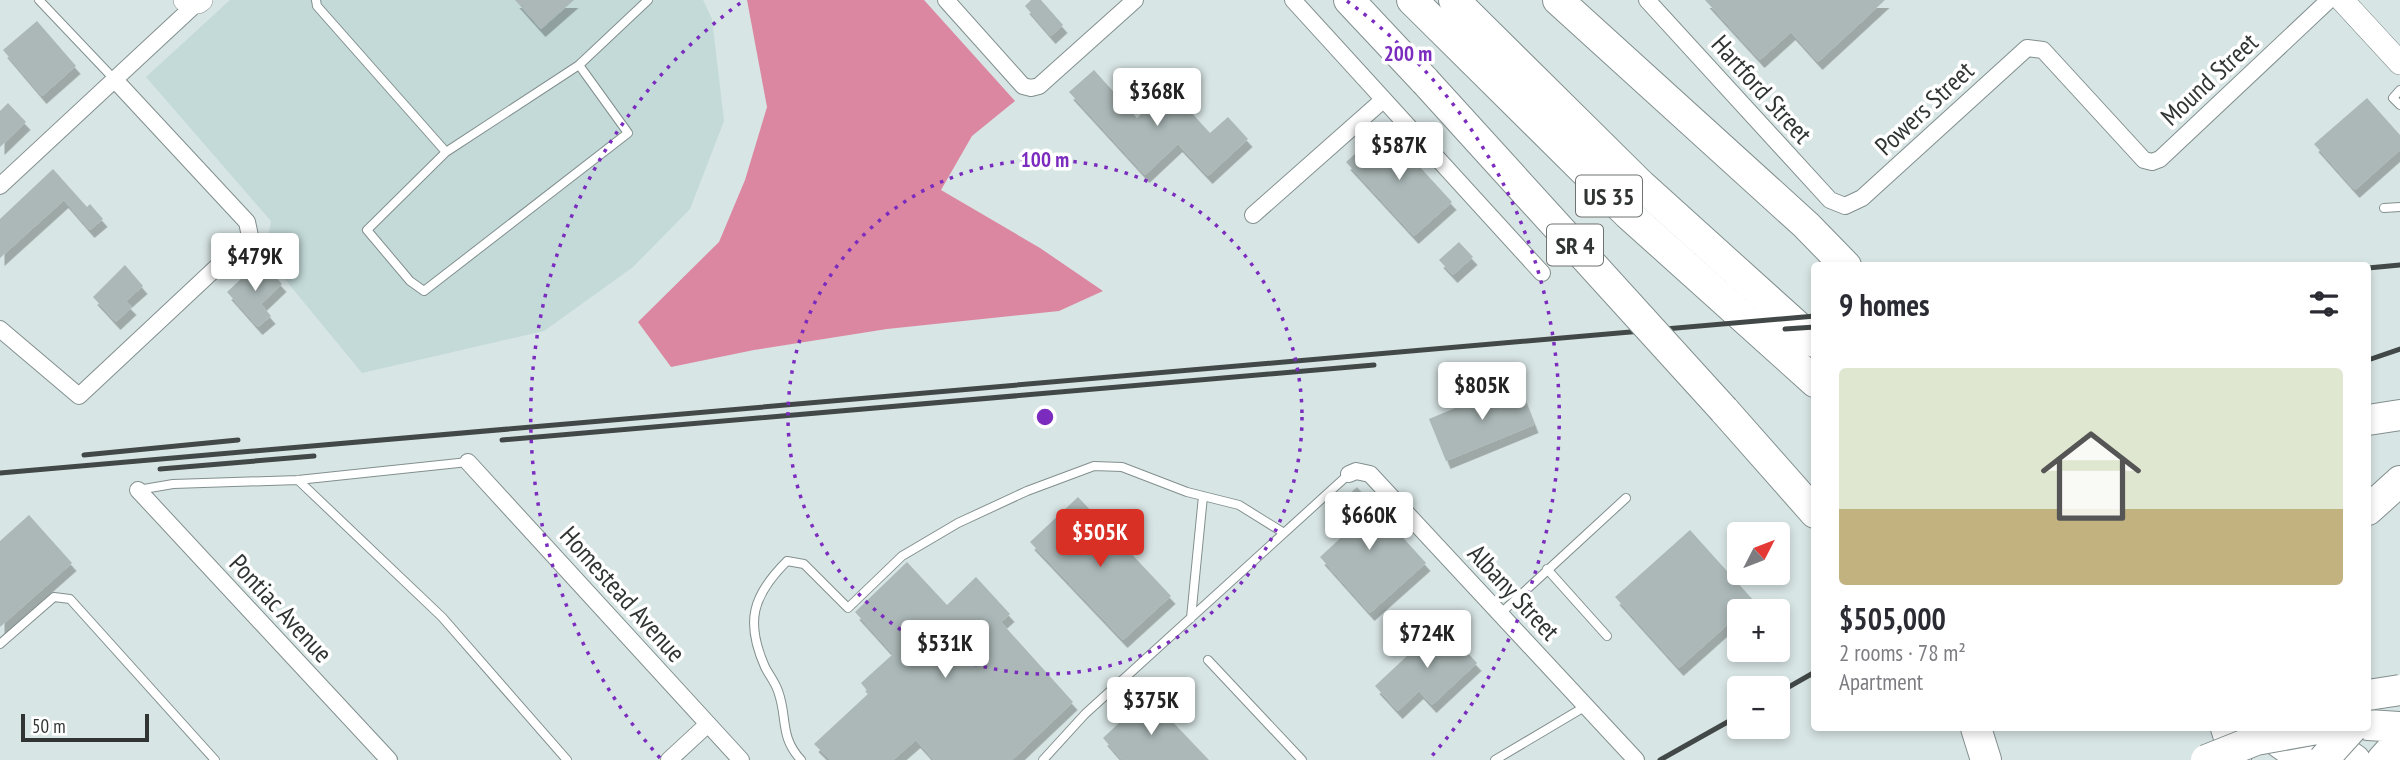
<!DOCTYPE html>
<meta charset="utf-8">
<style>
:root{--surface:#fff;--page:#f7f7f7;--text:#2b2b33;--muted:#7c7c81;--accent:#d93025}
body{margin:0;font-family:"PT Sans Narrow",sans-serif;background:var(--page);color:var(--text);height:100vh;display:flex;flex-direction:column;font-size:26px;white-space:nowrap}
*{box-sizing:border-box;margin:0}
p{font-size:23px;color:var(--muted)}
.icon{flex:none;width:38px;height:38px;fill:none;stroke:currentColor;stroke-width:2;stroke-linecap:round;stroke-linejoin:round}
.map{position:relative;flex:1;overflow:hidden}
.details{position:absolute;left:1811px;top:262px;width:560px;height:469px;display:flex;flex-direction:column;background:var(--surface);border-radius:7px;box-shadow:0 4px 10px #0003}
.details>*{flex:none}
.needle{width:46px;rotate:48deg}
.fabs{position:absolute;left:1727px;top:522px;display:grid;gap:14px}
.fabs a{display:grid;place-items:center;width:63px;height:63px;border-radius:7px;background:var(--surface);box-shadow:0 4px 10px #0003;font-size:35px}
.scale{position:absolute;left:21px;bottom:18px;width:128px;box-sizing:border-box;padding-left:7px;border:4px solid #303534;border-top:0;font-size:19px;line-height:24px;white-space:nowrap;color:#303534;-webkit-text-stroke:5px #fff;paint-order:stroke}
.price{position:absolute;translate:-50% -60px;padding:0 16px;border-radius:7px;background:#fff;color:#222;font-size:23px;line-height:46px;filter:drop-shadow(0 2px 4px #0008)}
.price::after{content:'';position:absolute;left:50%;top:42px;width:21px;height:16px;margin-left:-10px;background:inherit;clip-path:polygon(0 0,100% 0,50% 100%)}
.price.active{background:var(--accent);color:#fff}
ul{padding:0;list-style:none}
li{display:grid;align-content:center;gap:14px;height:371px;padding:0 28px}
li span{display:grid;place-items:center;height:217px;border-radius:7px;color:#555}
li>.icon{margin-inline-start:auto}
span .icon{width:126px;height:126px;fill:#fffc;stroke-width:1}
li b{font-size:30px}
h2{display:flex;justify-content:space-between;align-items:center;height:84px;padding:0 28px;font-size:30px}
.map>svg:first-child{display:block}
.built{fill:#c3dad8}
.forest{fill:#dc87a1}
.building{fill:#abb8b7;filter:url(#shadow)}
.lines{fill:none;stroke-linecap:round;stroke-linejoin:round}
.lane-casing{stroke:#828f8e;stroke-width:10}
.street-casing{stroke:#828f8e;stroke-width:18}
.secondary-casing{stroke:#828f8e;stroke-width:24}
.highway-casing{stroke:#828f8e;stroke-width:32}
.lane{stroke:#fff;stroke-width:8}
.street{stroke:#fff;stroke-width:16}
.secondary{stroke:#fff;stroke-width:23}
.highway{stroke:#fff;stroke-width:30}
.rail{stroke:#424847;stroke-width:5}
.highway-bridge-casing{stroke:#828f8e;stroke-width:32;stroke-linecap:butt}
.highway-bridge{stroke:#fff;stroke-width:30}
.ring{fill:none;stroke:#7b2cbf;stroke-width:3.5;stroke-dasharray:3.5 7}
.labels{text-anchor:middle;dominant-baseline:central;stroke-width:7;stroke-linejoin:round;paint-order:stroke}
.shield{fill:#fff;stroke:#6e7271;stroke-width:2}
.shield-label{font-size:24px;font-weight:bold;fill:#303534}
.street-label{font-size:26px;fill:#303534;stroke:#fff}
.centre{fill:#7b2cbf;stroke:#fff;stroke-width:3.5}
.ring-label{font-size:21px;text-anchor:middle;font-weight:bold;fill:#7b2cbf;stroke:#fff;stroke-width:7;stroke-linejoin:round;paint-order:stroke}
</style>
<div class="map">
<svg width="2400" height="760" viewBox="0 0 2400 760">
<defs>
<filter id="shadow"><feDropShadow dx="4.5" dy="8" stdDeviation="0" flood-color="#0004"/></filter>
</defs>
<rect width="100%" height="100%" fill="#d7e5e4"/>
<path class="built" d="M 230,0 L 703,0 L 712,19 L 724,121 L 690,209 L 633,267 L 544,331 L 362,373 L 265,255 L 271,221 L 146,77 Z"/>
<path class="forest" d="M 747,0 L 924,0 L 1015,101 L 972,136 L 941,190 L 1040,248 L 1103,291 L 1059,311 L 887,329 L 754,350 L 671,367 L 638,322 L 719,242 L 745,180 L 767,107 Z"/>
<path class="building" d="M 515,0 L 574,0 L 541,29 Z
M 1031,0 L 1041,0 L 1063,25 L 1051,36 L 1025,6 Z
M 1705,0 L 1885,0 L 1818,62 L 1791,32 L 1760,60 Z
M 37,21 L 76,66 L 42,96 L 3,50 Z
M 1094,70 L 1137,118 L 1169,88 L 1210,133 L 1228,117 L 1248,139 L 1208,176 L 1178,144 L 1145,175 L 1069,92 Z
M 2367,98 L 2400,135 L 2400,150 L 2355,190 L 2314,144 Z
M 8,103 L 26,122 L 0,147 L 0,111 Z
M 1384,128 L 1452,202 L 1414,236 L 1346,162 Z
M 53,169 L 87,207 L 90,204 L 103,219 L 90,230 L 64,200 L 0,258 L 0,219 Z
M 1459,242 L 1473,257 L 1453,275 L 1439,260 Z
M 125,265 L 143,286 L 126,301 L 132,307 L 116,322 L 93,297 Z
M 256,265 L 263,273 L 268,269 L 282,284 L 261,304 L 271,316 L 258,327 L 227,292 Z
M 1517,382 L 1534,425 L 1446,461 L 1429,419 Z
M 1357,487 L 1426,563 L 1370,613 L 1320,557 L 1346,533 L 1328,513 Z
M 1078,497 L 1171,596 L 1123,640 L 1030,542 Z
M 29,515 L 72,563 L 0,627 L 0,541 Z
M 1690,530 L 1754,601 L 1679,668 L 1615,597 Z
M 907,562 L 947,605 L 976,577 L 1010,614 L 1001,622 L 1073,702 L 1012,760 L 934,760 L 916,740 L 893,760 L 830,760 L 814,744 L 869,693 L 861,683 L 893,654 L 855,612 Z
M 1441,624 L 1477,663 L 1432,705 L 1419,691 L 1398,711 L 1375,686 Z
M 1148,696 L 1209,760 L 1122,760 L 1103,738 Z"/>
<g class="lines">
<g class="lane-casing">
<path id="lane" d="M 39,0 L 115,80
M 316,0 L 317,6 L 446,152
M 579,65 L 628,133 L 424,291 L 410,281 L 367,230 L 446,152 L 579,65 L 648,0
M 2400,90 L 2393,98 L 2400,105
M 2384,208 L 2400,207
M 298,480 L 442,617 L 567,760
M 138,490 L 173,484 L 298,480 L 468,462
M 1547,569 L 1607,636
M 1500,614 L 1626,498
M 1191,618 L 1203,496
M 0,644 L 54,597 L 70,599 L 215,760
M 1208,660 L 1302,760
M 801,760 C 779,736 788,718 778,691 C 775,682 769,675 765,667 C 745,622 752,596 787,561 L 804,564 L 848,608 L 902,556 L 958,523 L 1027,491 L 1094,466 L 1122,467 L 1187,492 L 1239,505 L 1284,533
M 1043,760 L 1085,714 L 1349,474
M 1495,760 L 1586,706"/>
</g>
<g class="street-casing">
<path id="street" d="M 946,0 L 1023,86 L 1031,88 L 1039,86 L 1135,0
M 1293,0 L 1542,273
M 1647,0 L 1830,200 L 1845,206 L 1862,198 L 2027,48 L 2043,50 L 2144,160 L 2152,162 L 2160,159 L 2329,0
M 0,186 L 198,2
M 1253,215 L 1383,100
M 0,329 L 79,396 L 250,236 L 247,222 L 115,80
M 468,462 L 741,760
M 1349,474 L 1356,471 L 1370,474 L 1636,760
M 138,490 L 389,760
M 669,760 L 708,724"/>
</g>
<g class="secondary-casing">
<path id="secondary" d="M 185,0 L 198,2 L 201,0
M 2342,0 L 2400,63"/>
</g>
<g class="highway-casing">
<path id="highway" d="M 1349,0 L 1425,81
M 1412,0 L 1628,214 L 1815,382
M 1454,0 L 1641,185 L 1815,342
M 1558,0 L 1806,225 L 1846,266
M 1724,410 L 1815,513
M 2368,420 L 2400,415
M 2368,510 L 2400,481
M 2368,725 L 2400,727
M 1976,728 L 1986,760
M 2226,728 L 2236,760
M 2259,728 L 2304,760
M 2316,732 L 2355,760
M 2382,760 L 2400,740"/>
</g>
<use href="#lane" class="lane"/>
<use href="#street" class="street"/>
<use href="#secondary" class="secondary"/>
<use href="#highway" class="highway"/>
<path class="rail" d="M 2368,268 L 2400,265
M 1785,329 L 1815,327
M 2368,360 L 2400,349
M 502,440 L 1374,365
M 84,455 L 238,440
M 160,469 L 314,456
M 0,473 L 1815,316
M 1778,693 L 1815,672
M 1660,760 L 1740,715"/>
<g class="highway-bridge-casing">
<path id="highway-bridge" d="M 1425,81 L 1724,410
M 2368,695 L 2400,690
M 2206,760 L 2256,740 L 2323,728
M 2323,760 L 2352,728"/>
</g>
<use href="#highway-bridge" class="highway-bridge"/>
</g>
<g class="ring">
<circle cx="1045" cy="417" r="257"/>
<path d="M660 758A514 514 0 0 1 743 1M1347 1A514 514 0 0 1 1430 758"/>
</g>
<g class="labels">
<g class="shield">
<rect x="1576" y="175.5" width="66" height="41" rx="5"/>
<rect x="1547" y="224.5" width="56" height="41" rx="5"/>
</g>
<g class="shield-label">
<text x="1609" y="196">US 35</text>
<text x="1575" y="245">SR 4</text>
</g>
<g class="street-label">
<text transform="translate(2209 79) rotate(-43)">Mound Street</text>
<text transform="translate(1762 89) rotate(48)">Hartford Street</text>
<text transform="translate(1924 108) rotate(-43)">Powers Street</text>
<text transform="translate(1514 592) rotate(47)">Albany Street</text>
<text transform="translate(623 594) rotate(48)">Homestead Avenue</text>
<text transform="translate(281 608) rotate(47)">Pontiac Avenue</text>
</g>
</g>
<circle cx="1045" cy="417" r="10" class="centre"/>
<g class="ring-label">
<text x="1408" y="61">200 m</text>
<text x="1045" y="167">100 m</text>
</g>
</svg>
<div class="fabs">
<a><svg class="needle" viewBox="-14 -14 28 28"><path d="M0-13l5 13h-10z" fill="#e53935"/><path d="M0 13l5-13h-10z" fill="#7c7c81"/></svg></a>
<a>+</a>
<a>−</a>
</div>
<div class="scale">50 m</div>
<b class="price" style="left:1157px;top:128px">$368K</b>
<b class="price" style="left:1399px;top:182px">$587K</b>
<b class="price" style="left:255px;top:293px">$479K</b>
<b class="price" style="left:1482px;top:422px">$805K</b>
<b class="price" style="left:1369px;top:552px">$660K</b>
<b class="price active" style="left:1100px;top:569px">$505K</b>
<b class="price" style="left:1427px;top:670px">$724K</b>
<b class="price" style="left:945px;top:680px">$531K</b>
<b class="price" style="left:1151px;top:737px">$375K</b>
<section class="details">
<h2>9 homes<svg class="icon" aria-label="filters" viewBox="0 0 24 24"><path d="M4 7h16M4 17h16"/><circle cx="9" cy="7" r="2"/><circle cx="15" cy="17" r="2"/></svg></h2>
<ul>
<li><span style="background:linear-gradient(#dfe7d0 65%,#c2b280 0)"><svg class="icon" aria-label="home" viewBox="0 0 24 24"><path d="M3 11l9-7 9 7M6 9v11h12V9"/></svg></span><div><b>$505,000</b><p>2 rooms · 78 m²</p><p>Apartment</p></div></li>
</ul>
</section>
</div>
